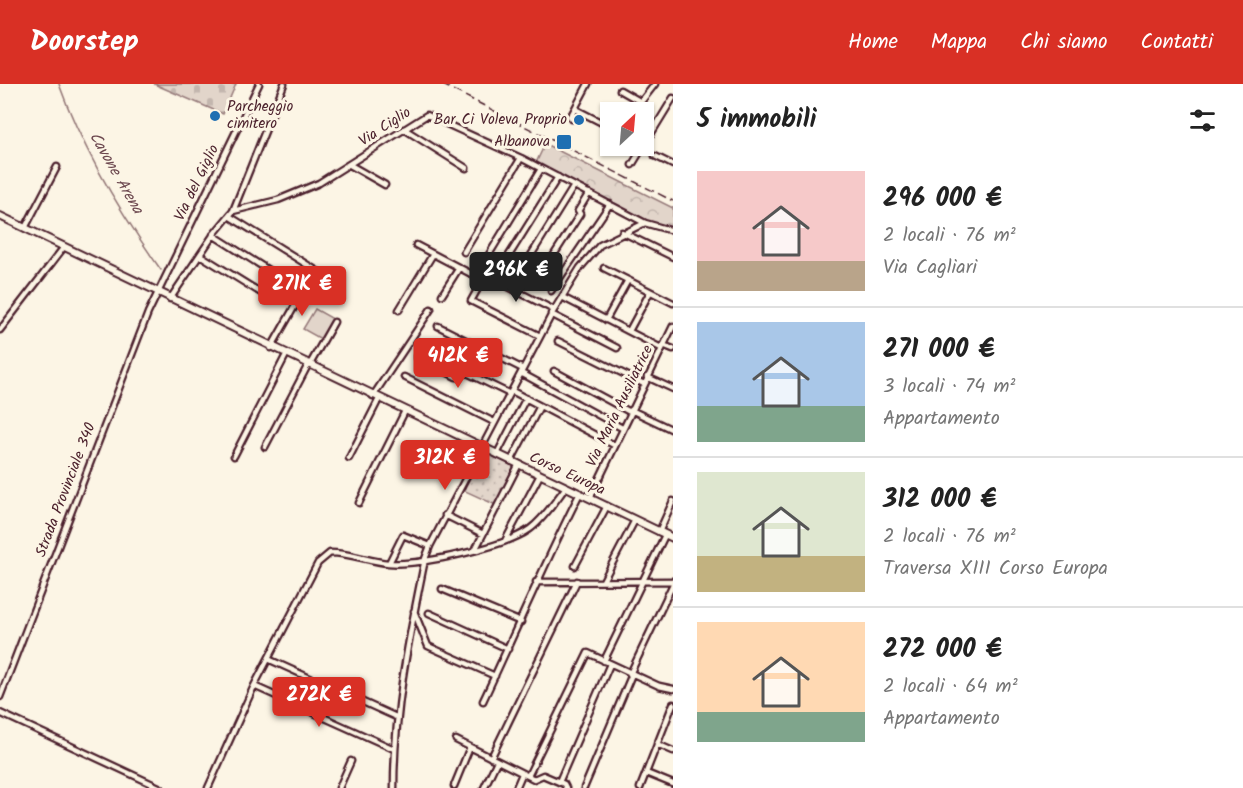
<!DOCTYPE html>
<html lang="it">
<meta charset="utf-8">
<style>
:root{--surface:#fff;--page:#f2f2f2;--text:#222;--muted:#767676;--line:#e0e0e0;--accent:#d93025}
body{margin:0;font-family:Kalam,sans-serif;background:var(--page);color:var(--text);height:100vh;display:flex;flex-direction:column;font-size:22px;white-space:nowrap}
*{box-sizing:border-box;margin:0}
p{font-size:20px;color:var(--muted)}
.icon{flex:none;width:33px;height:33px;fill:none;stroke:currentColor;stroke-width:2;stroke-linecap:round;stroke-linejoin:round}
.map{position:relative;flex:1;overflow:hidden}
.sheet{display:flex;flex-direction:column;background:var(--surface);width:570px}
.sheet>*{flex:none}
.needle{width:39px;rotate:26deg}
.buttons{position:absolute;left:600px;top:18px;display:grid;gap:12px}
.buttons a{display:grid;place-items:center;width:54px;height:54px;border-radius:0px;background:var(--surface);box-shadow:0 2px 4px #0004;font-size:30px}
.price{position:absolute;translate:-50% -51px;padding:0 14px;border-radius:6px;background:var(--accent);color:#fff;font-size:20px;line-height:39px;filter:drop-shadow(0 2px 3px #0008)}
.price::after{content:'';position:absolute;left:50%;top:36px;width:18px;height:14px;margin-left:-9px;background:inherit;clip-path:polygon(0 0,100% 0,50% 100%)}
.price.current{background:#222;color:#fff}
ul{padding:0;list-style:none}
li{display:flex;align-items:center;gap:18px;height:150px;padding:0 24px}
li+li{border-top:2px solid var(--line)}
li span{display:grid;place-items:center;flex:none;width:168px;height:120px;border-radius:0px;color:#555}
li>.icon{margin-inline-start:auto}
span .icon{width:72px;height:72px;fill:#fffc;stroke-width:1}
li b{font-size:26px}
h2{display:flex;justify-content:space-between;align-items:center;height:72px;padding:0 24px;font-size:26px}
header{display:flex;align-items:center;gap:36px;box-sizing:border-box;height:84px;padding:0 30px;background:var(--accent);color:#fff}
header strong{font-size:28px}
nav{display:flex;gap:33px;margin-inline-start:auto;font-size:21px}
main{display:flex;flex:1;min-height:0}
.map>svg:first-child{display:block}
.grass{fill:#e2d5ca;stroke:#967a7a;stroke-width:1.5}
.cemetery{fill:url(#cemetery-stones);stroke:#967a7a;stroke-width:1.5}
.park{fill:url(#park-crowns);stroke:#967a7a;stroke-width:1.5}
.garden{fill:url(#garden-dots);stroke:#967a7a;stroke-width:1.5}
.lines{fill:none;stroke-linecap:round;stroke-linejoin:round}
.stream{stroke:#917474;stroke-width:1.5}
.street-casing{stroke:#4a1f2b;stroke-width:9}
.secondary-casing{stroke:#4a1f2b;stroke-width:10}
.street{stroke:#fcf5e5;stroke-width:4.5}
.secondary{stroke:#fcf5e5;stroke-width:6}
.rail{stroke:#4a1f2b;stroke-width:1.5;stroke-dasharray:9 4.5;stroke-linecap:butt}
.poi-dot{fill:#1f6fb2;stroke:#fcf5e5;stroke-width:2}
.labels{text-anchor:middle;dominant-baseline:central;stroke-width:6;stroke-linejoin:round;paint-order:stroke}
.poi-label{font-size:15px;fill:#4a1f2b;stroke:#fcf5e5;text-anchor:end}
.street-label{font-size:15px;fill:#4a1f2b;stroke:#fcf5e5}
.water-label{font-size:16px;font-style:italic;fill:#6d4950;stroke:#fcf5e5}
</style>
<header>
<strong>Doorstep</strong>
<nav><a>Home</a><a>Mappa</a><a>Chi siamo</a><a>Contatti</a></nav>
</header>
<main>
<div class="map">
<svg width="673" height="704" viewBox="0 0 673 704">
<defs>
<pattern id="cemetery-stones" width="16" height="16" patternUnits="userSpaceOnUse" patternTransform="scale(1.5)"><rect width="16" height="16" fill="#e2d5ca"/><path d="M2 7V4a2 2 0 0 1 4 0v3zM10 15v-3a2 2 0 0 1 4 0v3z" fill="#c3b6ae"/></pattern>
<pattern id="park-crowns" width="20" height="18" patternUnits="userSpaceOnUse" patternTransform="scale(1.5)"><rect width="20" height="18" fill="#e2d5ca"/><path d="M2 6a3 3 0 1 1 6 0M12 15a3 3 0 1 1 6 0" fill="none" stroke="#c3b6ae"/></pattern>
<pattern id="garden-dots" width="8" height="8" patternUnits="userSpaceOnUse" patternTransform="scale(1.5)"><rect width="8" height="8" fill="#e2d5ca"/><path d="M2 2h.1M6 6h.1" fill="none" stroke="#c3b6ae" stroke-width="1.8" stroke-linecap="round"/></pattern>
</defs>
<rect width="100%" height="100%" fill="#fcf5e5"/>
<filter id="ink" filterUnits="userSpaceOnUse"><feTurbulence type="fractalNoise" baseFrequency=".0167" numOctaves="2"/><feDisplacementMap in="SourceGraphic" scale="12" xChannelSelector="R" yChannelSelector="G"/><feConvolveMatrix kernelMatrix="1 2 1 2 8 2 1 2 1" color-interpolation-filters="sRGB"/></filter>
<g filter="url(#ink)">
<path class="grass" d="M 315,225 L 333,235 L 321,255 L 303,245 Z"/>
<path class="cemetery" d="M 154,0 L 236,0 L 223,30 Z"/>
<path class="park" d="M 545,60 L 673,124 L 673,145 L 648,138 L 536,79 Z"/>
<path class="garden" d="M 483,368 L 516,383 L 496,421 L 463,406 Z"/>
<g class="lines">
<path class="stream" d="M 59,0 C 83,67 120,128 161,186"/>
<g class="street-casing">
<path id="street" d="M 620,6 L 641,18
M 575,25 L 610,43
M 633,28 L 655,0
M 572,30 L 588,0
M 572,30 L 574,33 L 572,35 L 570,32 Z
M 404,45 L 466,84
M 655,72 L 673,81
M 350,81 L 385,101
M 632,81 L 673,14
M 233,127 L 284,0
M 229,132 L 330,195
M 25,144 L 57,83
M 622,148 L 673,173
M 213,151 L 287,198
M 416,161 L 479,194 L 481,199 L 471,217 L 540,252
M 464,168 L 521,74
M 200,171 L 271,215
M 485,177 L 541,85
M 503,181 L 558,93
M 604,184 L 673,219
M 520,189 L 574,102
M 489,193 L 554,226
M 536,199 L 580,130 L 578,127 L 589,109
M 551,207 L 610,120
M 442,211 L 459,184
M 562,213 L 661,264
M 170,215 L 214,150 L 233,127 L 278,116 L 319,99 L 427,31 L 521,74 L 645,139 L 673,147
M 399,226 L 433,170
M 551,230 L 617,264
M 606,236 L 628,196
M 438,242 L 523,285
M 0,246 L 64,163
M 629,247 L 650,208
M 558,257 L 644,300
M 663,261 L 673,265
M 271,264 L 313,190
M 417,273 L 456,293 L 460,293 L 463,287 L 510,310
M 309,282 L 334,238
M 554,287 L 630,328
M 521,289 L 622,344
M 404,293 L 494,338
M 647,293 L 673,305
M 512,307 L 614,361
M 373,312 L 431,225
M 631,326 L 673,346
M 265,363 L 308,281
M 497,370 L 526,314
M 234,372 L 286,271
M 349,374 L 379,315
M 511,377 L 540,322
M 590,414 L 673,242
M 359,419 L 405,327
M 445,431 L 483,450
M 659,448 L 673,417
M 505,457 L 540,391
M 475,466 L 519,380
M 389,479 L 403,451 L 430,462
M 575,482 L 607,422
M 603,497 L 635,436
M 536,498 L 673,497
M 442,505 L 521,538
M 414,527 L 428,562 L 495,592
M 429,529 L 508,565
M 268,575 L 396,633
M 604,577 L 665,451
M 630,590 L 673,500
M 254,602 L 394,665
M 0,613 L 148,229 L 259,0
M 483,617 C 516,547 545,478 580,409
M 0,629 L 161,704
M 456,656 L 534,695 L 543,691 L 564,700 L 566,704
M 657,660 L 673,667
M 491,674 L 577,497
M 646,689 L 673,700
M 528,692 L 588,569 L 659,602 L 673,605
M 559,698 L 610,580
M 454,702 L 470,663
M 208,704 L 254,602 L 318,479 L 330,469 C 350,469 369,477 388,479 C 420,482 505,463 530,445 C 544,435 556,416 566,403
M 339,704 L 351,677
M 394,704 C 394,623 409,554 425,475 L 430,462 L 554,226 L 580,184 L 600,161 L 645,139
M 484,704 L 497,677
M 516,704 L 522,690
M 584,704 L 632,590
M 640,704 L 673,620"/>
</g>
<g class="secondary-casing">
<path id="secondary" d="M 0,132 L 673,454"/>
</g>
<use href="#street" class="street"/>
<use href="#secondary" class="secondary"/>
<path class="rail" d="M 441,0 L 673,117"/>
</g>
</g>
<g class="poi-dot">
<circle cx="215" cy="32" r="6"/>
<circle cx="579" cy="36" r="6"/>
<rect x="556" y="50" width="16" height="16" rx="3"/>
</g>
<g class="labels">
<g class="poi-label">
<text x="227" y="23" text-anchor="start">Parcheggio<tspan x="227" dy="17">cimitero</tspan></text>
<text x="567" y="36">Bar Ci Voleva Proprio</text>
<text x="550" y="58">Albanova</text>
</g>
<g class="street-label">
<text transform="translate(385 43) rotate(-33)">Via Ciglio</text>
<text transform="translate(197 99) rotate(-64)">Via del Giglio</text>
<text transform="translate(620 322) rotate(-64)">Via Maria Ausiliatrice</text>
<text transform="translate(567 390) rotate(25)">Corso Europa</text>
<text transform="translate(66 406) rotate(-69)">Strada Provinciale 340</text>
</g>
<g class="water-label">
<text transform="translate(116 89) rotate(60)">Cavone Arena</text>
</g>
</g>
</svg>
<div class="buttons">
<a><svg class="needle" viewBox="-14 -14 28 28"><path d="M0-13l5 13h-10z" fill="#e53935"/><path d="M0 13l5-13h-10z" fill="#767676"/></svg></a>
</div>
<b class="price current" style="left:516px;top:219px">296K €</b>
<b class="price" style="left:302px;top:233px">271K €</b>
<b class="price" style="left:458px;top:305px">412K €</b>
<b class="price" style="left:445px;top:407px">312K €</b>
<b class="price" style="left:319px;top:644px">272K €</b>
</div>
<section class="sheet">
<h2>5 immobili<svg class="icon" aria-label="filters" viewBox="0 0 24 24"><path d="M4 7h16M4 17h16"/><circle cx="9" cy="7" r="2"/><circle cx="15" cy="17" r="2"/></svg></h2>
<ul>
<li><span style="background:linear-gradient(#f6c9c9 75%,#b9a48a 0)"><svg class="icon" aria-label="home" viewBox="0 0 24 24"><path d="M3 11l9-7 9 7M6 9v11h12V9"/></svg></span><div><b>296 000 €</b><p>2 locali · 76 m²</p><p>Via Cagliari</p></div></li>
<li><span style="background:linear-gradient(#a9c7e8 70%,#7fa58c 0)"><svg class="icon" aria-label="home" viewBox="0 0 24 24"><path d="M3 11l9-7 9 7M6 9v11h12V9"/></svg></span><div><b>271 000 €</b><p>3 locali · 74 m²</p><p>Appartamento</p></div></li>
<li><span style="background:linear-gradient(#dfe7d0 70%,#c2b280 0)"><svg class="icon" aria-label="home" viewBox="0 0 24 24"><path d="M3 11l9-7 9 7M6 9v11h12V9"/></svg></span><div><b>312 000 €</b><p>2 locali · 76 m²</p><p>Traversa XIII Corso Europa</p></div></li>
<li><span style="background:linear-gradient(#ffd9b3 75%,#7fa58c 0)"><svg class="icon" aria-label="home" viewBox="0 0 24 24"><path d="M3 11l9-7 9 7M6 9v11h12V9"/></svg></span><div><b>272 000 €</b><p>2 locali · 64 m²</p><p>Appartamento</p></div></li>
</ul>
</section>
</main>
